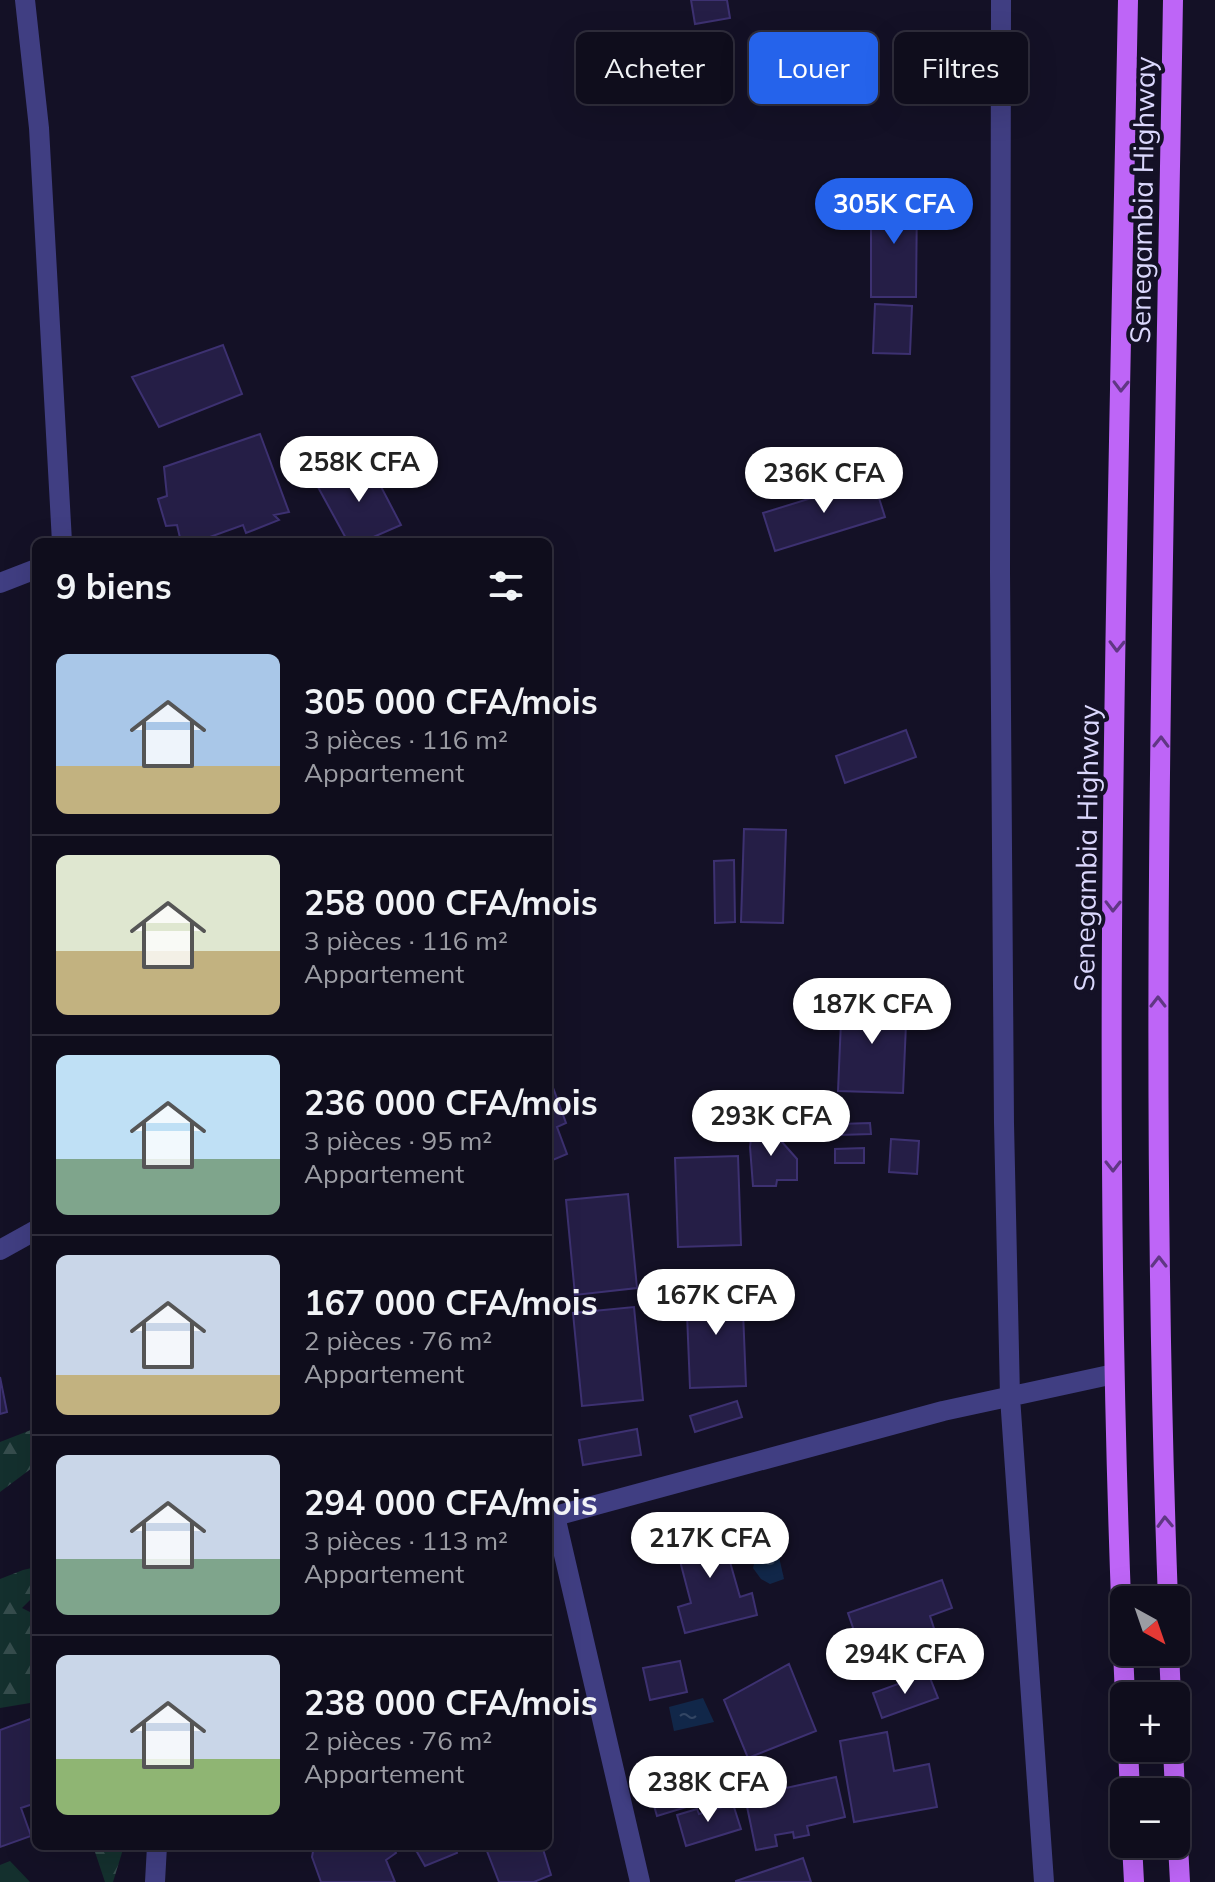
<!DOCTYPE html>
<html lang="fr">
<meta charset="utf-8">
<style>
:root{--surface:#0f0d1c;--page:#1d1b29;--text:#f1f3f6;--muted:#9b9ca3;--line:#2f2d3b;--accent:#2563eb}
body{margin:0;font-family:Mulish,sans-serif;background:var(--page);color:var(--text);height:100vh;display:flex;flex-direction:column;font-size:30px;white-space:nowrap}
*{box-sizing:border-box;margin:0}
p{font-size:26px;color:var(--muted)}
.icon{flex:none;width:44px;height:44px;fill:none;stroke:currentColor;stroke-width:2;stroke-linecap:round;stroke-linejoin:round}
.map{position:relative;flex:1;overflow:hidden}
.side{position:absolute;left:32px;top:538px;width:520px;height:1312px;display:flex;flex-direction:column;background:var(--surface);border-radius:12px;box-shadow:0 8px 32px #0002,0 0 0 2px var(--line)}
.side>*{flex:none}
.banner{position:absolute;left:576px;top:32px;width:518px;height:72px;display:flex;gap:16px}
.needle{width:52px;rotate:140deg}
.tools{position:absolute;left:1110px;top:1586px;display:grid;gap:16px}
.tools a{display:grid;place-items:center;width:80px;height:80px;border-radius:12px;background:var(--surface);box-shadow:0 8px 32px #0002,0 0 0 2px var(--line);font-size:40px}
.price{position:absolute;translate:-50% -68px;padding:0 18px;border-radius:28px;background:#fff;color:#222;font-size:26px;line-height:52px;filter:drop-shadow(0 2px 4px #0008)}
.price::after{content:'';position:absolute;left:50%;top:48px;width:24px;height:18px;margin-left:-12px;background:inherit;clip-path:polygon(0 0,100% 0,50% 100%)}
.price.selected{background:var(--accent);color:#fff}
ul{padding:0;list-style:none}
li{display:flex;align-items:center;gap:24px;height:200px;padding:0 24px}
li+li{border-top:2px solid var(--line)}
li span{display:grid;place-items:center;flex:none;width:224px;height:160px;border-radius:12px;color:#555}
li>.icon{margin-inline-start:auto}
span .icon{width:96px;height:96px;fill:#fffc;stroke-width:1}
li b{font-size:34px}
h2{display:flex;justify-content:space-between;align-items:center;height:96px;padding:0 24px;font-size:34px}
.chip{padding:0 28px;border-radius:12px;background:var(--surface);box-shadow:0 8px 32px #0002,0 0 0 2px var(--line);font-size:28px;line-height:72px}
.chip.selected{background:var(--accent);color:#fff}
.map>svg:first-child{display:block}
.forest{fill:url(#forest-firs)}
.water{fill:url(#water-ripples)}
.building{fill:#251e46;stroke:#3d3171;stroke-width:2}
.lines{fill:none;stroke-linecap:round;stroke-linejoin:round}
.minor{stroke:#403e82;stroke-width:20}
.major{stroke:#be65f7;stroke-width:20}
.oneway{stroke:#603784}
.labels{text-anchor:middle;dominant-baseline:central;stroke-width:8;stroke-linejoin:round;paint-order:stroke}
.street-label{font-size:28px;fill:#dbd8fd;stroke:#141126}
</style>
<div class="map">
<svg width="1215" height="1882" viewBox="0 0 1215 1882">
<defs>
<pattern id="forest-firs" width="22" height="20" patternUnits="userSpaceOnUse" patternTransform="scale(2)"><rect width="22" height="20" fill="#14302e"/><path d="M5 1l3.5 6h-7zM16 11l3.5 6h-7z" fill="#364d4d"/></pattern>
<pattern id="water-ripples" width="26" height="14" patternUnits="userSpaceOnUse" patternTransform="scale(2)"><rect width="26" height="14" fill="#112749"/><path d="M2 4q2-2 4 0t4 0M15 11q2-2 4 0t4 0" fill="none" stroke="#334664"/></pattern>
</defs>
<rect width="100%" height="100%" fill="#141126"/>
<path class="forest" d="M 36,1428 L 36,1465 L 0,1492 L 0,1442 Z
M 36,1567 L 36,1594 L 22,1608 L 36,1615 L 36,1702 L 0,1708 L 0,1579 L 23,1570 Z
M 93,1846 L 124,1846 L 113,1882 L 105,1882 Z
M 10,1861 L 30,1882 L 0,1882 L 0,1865 Z"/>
<path class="water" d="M 774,1535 L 784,1579 L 770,1584 L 761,1579 L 753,1568 L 761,1536 Z
M 703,1698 L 714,1722 L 674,1731 L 669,1707 Z"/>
<path class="building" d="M 691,0 L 727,0 L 730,18 L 695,24 Z
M 871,195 L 917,195 L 916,297 L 871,297 Z
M 875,304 L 912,306 L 910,354 L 873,353 Z
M 223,345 L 242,394 L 159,427 L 132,377 Z
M 260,434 L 289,512 L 274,515 L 279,520 L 246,533 L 243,525 L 196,542 L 181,542 L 177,525 L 166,526 L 158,499 L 167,496 L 164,467 Z
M 366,458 L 401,525 L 362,542 L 348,542 L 318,487 Z
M 873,479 L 885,517 L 775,551 L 763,513 Z
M 906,730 L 916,757 L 845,783 L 836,756 Z
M 744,829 L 786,830 L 783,923 L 741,922 Z
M 734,860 L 735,922 L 715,923 L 714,861 Z
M 842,998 L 907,1001 L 903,1093 L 838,1091 Z
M 548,1074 L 566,1123 L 557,1127 L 567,1154 L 548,1162 Z
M 870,1123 L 871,1134 L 839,1135 L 839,1124 Z
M 781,1128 L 782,1142 L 797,1159 L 797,1180 L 777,1180 L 776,1186 L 753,1186 L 750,1147 L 752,1130 Z
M 891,1139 L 919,1141 L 917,1174 L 889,1172 Z
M 864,1148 L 864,1163 L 835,1163 L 835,1149 Z
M 738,1156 L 741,1245 L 678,1247 L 675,1158 Z
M 628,1194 L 637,1288 L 575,1295 L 566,1200 Z
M 742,1286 L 746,1386 L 690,1388 L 686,1289 Z
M 634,1307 L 643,1400 L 582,1406 L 573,1313 Z
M 0,1377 L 7,1412 L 0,1414 Z
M 737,1401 L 742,1417 L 695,1432 L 690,1416 Z
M 637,1429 L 641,1455 L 583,1465 L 579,1440 Z
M 734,1526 L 740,1551 L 728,1555 L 740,1597 L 752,1593 L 757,1615 L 685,1633 L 678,1607 L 691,1603 L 679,1557 L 668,1560 L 663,1544 Z
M 942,1580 L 952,1608 L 930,1616 L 939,1644 L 867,1669 L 848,1613 Z
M 680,1661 L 687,1692 L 650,1700 L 643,1668 Z
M 789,1664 L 816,1731 L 748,1758 L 724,1700 Z
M 928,1673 L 938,1698 L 882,1718 L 873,1693 Z
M 33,1718 L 36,1727 L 36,1803 L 21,1808 L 31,1836 L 0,1847 L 0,1730 Z
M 887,1732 L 894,1771 L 929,1764 L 937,1807 L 854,1822 L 840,1741 Z
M 713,1762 L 722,1796 L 657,1816 L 647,1782 Z
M 836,1777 L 845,1817 L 807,1826 L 809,1835 L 794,1838 L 793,1832 L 775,1835 L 777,1846 L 756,1850 L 745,1797 Z
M 733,1804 L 741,1829 L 686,1846 L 677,1815 L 697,1809 L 699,1814 Z
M 314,1846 L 393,1846 L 396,1853 L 386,1860 L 395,1882 L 321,1882 L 312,1857 Z
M 408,1846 L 455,1846 L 457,1853 L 425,1866 L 417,1852 Z
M 485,1846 L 542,1846 L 551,1875 L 534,1882 L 499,1882 Z
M 803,1858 L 811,1882 L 736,1882 L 736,1881 Z"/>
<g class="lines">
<path class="minor" d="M 25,0 L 39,128 L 62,542
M 1001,0 L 1000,572 L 1004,1123 L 1010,1397 L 1044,1882
M 0,583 L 36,569
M 0,1250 L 36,1230
M 555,1516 L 640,1882
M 548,1518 L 943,1411 L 1114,1374
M 155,1882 L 157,1846"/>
<path class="major" d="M 1168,1600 C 1148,1067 1164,533 1173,0
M 1169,1652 L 1171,1696
M 1125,1696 C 1099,1131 1117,565 1128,0
M 1128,1748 L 1130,1792
M 1173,1748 L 1175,1792
M 1176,1808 L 1180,1882
M 1132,1844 L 1134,1882"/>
</g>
<defs><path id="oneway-chevron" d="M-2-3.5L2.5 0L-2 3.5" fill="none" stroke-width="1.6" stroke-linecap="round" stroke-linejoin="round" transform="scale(2)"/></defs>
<g class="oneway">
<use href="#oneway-chevron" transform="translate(1121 386) rotate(91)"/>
<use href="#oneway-chevron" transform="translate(1117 646) rotate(91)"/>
<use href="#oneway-chevron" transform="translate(1161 742) rotate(-89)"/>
<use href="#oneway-chevron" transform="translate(1113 906) rotate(91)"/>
<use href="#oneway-chevron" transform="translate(1158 1002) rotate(-90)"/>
<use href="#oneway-chevron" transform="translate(1113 1166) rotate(90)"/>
<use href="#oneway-chevron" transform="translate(1159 1262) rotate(-90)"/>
<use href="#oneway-chevron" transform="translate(1165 1522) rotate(-92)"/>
</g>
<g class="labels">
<g class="street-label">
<text transform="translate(1142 200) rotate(-89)">Senegambia Highway</text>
<text transform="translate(1086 848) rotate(-89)">Senegambia Highway</text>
</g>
</g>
</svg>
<div class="tools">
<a><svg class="needle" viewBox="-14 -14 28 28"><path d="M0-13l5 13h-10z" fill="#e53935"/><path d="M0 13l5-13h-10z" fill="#9b9ca3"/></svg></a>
<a>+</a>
<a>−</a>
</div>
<b class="price selected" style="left:894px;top:246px">305K CFA</b>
<b class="price" style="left:359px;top:504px">258K CFA</b>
<b class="price" style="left:824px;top:515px">236K CFA</b>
<b class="price" style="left:872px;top:1046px">187K CFA</b>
<b class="price" style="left:771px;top:1158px">293K CFA</b>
<b class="price" style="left:716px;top:1337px">167K CFA</b>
<b class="price" style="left:710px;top:1580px">217K CFA</b>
<b class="price" style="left:905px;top:1696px">294K CFA</b>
<b class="price" style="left:708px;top:1824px">238K CFA</b>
<div class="banner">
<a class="chip">Acheter</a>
<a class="chip selected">Louer</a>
<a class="chip">Filtres</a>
</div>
<section class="side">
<h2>9 biens<svg class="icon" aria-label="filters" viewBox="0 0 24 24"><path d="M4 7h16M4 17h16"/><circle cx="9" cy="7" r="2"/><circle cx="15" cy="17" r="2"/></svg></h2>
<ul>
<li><span style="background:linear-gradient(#a9c7e8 70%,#c2b280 0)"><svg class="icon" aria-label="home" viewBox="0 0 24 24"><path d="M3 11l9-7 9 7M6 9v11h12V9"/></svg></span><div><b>305 000 CFA/mois</b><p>3 pièces · 116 m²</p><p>Appartement</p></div></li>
<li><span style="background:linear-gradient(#dfe7d0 60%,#c2b280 0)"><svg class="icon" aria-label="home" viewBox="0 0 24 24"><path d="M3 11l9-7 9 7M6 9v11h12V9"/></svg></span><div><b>258 000 CFA/mois</b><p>3 pièces · 116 m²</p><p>Appartement</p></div></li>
<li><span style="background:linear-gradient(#bfe0f5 65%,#7fa58c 0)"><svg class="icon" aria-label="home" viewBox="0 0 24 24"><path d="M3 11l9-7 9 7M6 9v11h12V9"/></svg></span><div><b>236 000 CFA/mois</b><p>3 pièces · 95 m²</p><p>Appartement</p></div></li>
<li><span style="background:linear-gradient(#c9d6e8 75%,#c2b280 0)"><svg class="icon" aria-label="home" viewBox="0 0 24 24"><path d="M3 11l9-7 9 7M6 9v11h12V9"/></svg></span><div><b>167 000 CFA/mois</b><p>2 pièces · 76 m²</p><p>Appartement</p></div></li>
<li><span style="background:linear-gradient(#c9d6e8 65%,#7fa58c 0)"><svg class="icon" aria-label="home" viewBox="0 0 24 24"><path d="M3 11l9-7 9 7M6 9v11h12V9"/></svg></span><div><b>294 000 CFA/mois</b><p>3 pièces · 113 m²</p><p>Appartement</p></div></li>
<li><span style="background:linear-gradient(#c9d6e8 65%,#8fb573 0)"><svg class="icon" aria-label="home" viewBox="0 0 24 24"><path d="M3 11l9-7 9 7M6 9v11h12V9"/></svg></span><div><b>238 000 CFA/mois</b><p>2 pièces · 76 m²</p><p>Appartement</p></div></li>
</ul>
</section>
</div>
